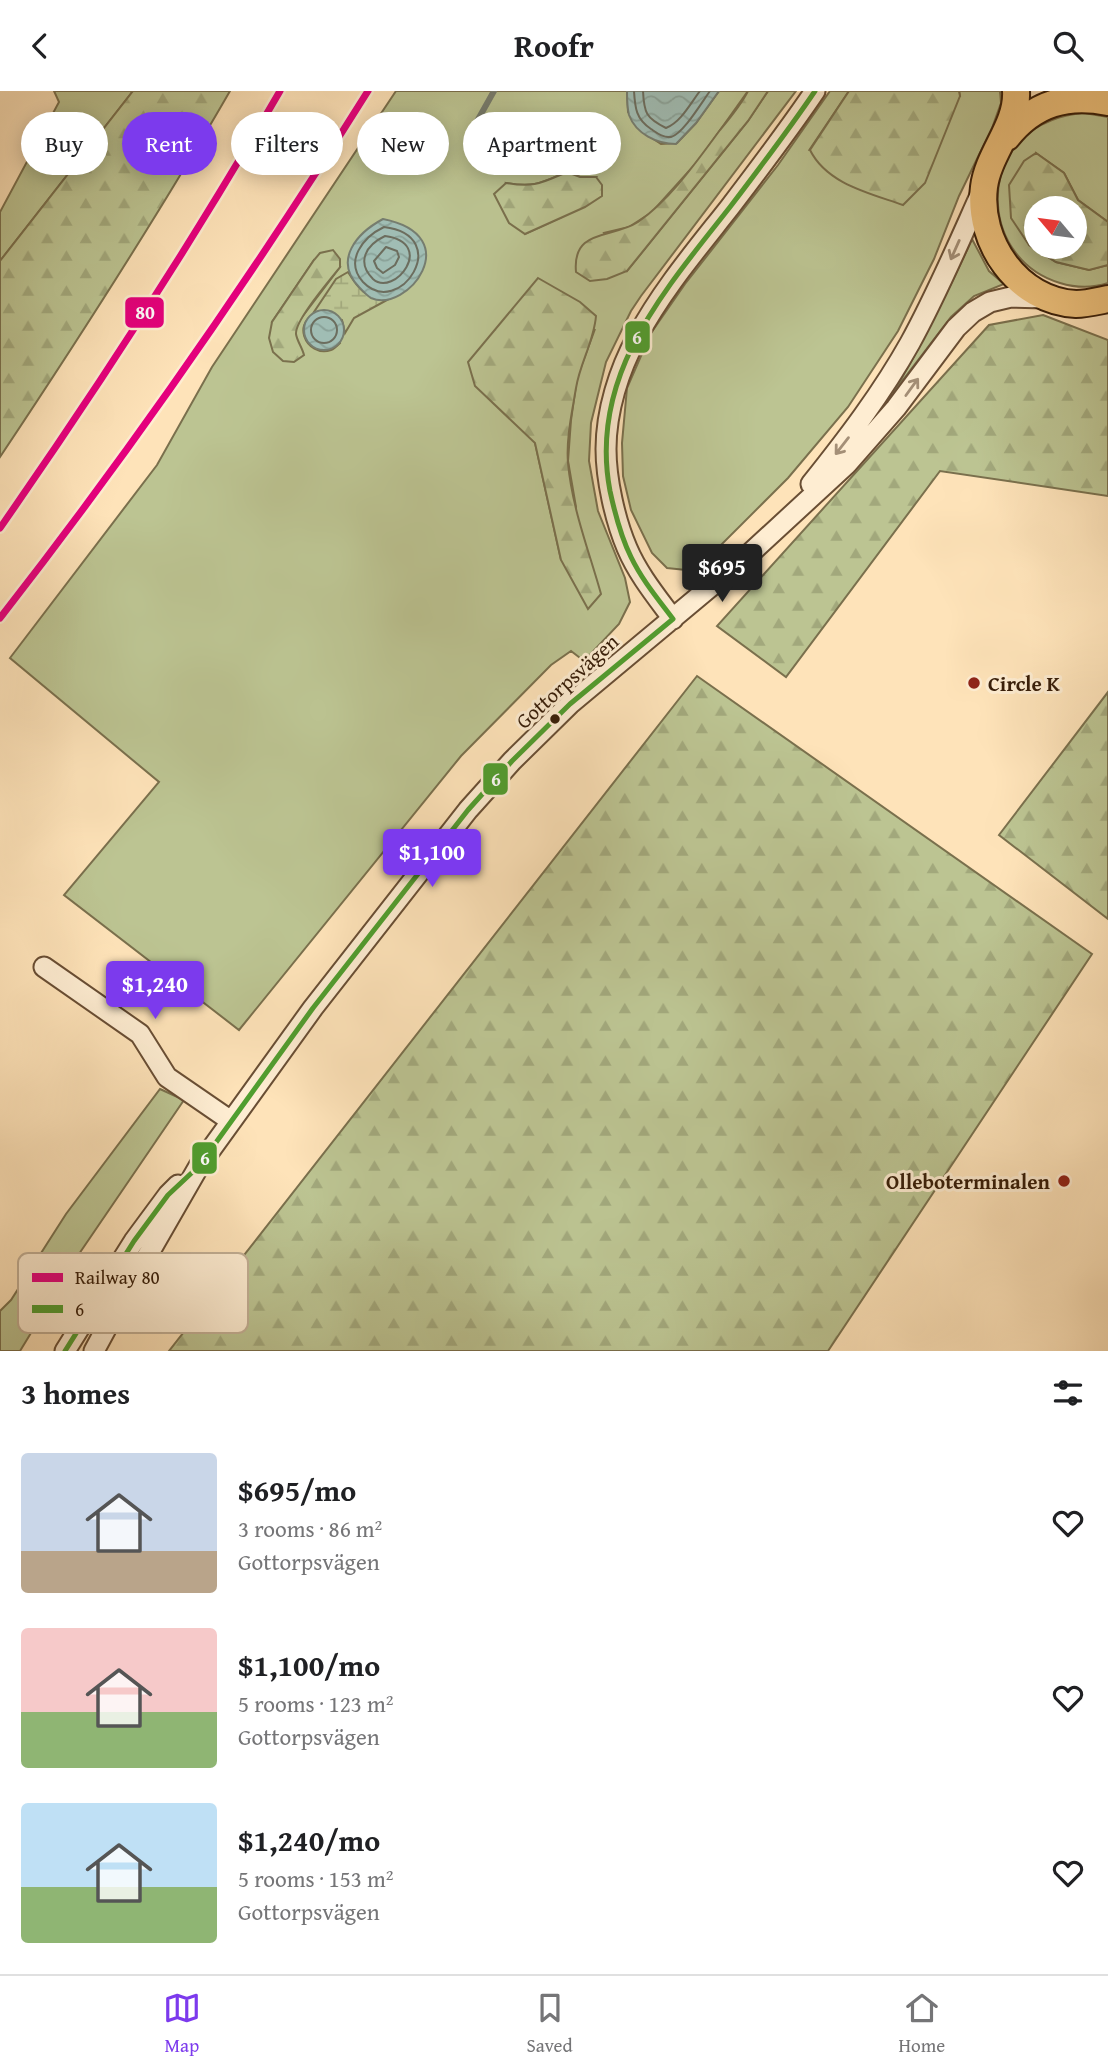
<!DOCTYPE html>
<meta charset="utf-8">
<style>
:root{--surface:#fff;--page:#f2f2f2;--text:#202124;--muted:#757577;--line:#e0e0e0;--accent:#7c3aed}
body{margin:0;font-family:"Gentium Book Plus",serif;background:var(--page);color:var(--text);height:100vh;display:flex;flex-direction:column;font-size:26px;white-space:nowrap}
*{box-sizing:border-box;margin:0}
p{font-size:23px;color:var(--muted)}
.icon{flex:none;width:38px;height:38px;fill:none;stroke:currentColor;stroke-width:2;stroke-linecap:round;stroke-linejoin:round}
.map{position:relative;height:1260px;overflow:hidden}
.side{display:flex;flex-direction:column;background:var(--surface);flex:1}
.side>*{flex:none}
.hud{position:absolute;left:21px;top:21px;width:700px;height:63px;display:flex;gap:14px}
.needle{width:46px;rotate:299deg}
.buttons{position:absolute;left:1024px;top:105px;display:grid;gap:14px}
.buttons a{display:grid;place-items:center;width:63px;height:63px;border-radius:50%;background:var(--surface);box-shadow:0 4px 18px #0003;font-size:35px}
.price{position:absolute;translate:-50% -60px;padding:0 16px;border-radius:7px;background:var(--accent);color:#fff;font-size:23px;line-height:46px;filter:drop-shadow(0 2px 4px #0008)}
.price::after{content:'';position:absolute;left:50%;top:42px;width:21px;height:16px;margin-left:-10px;background:inherit;clip-path:polygon(0 0,100% 0,50% 100%)}
.price.selected{background:#222;color:#fff}
ul{padding:0;list-style:none}
li{display:flex;align-items:center;gap:21px;height:175px;padding:0 21px}
li span{display:grid;place-items:center;flex:none;width:196px;height:140px;border-radius:7px;color:#555}
li>.icon{margin-inline-start:auto}
span .icon{width:84px;height:84px;fill:#fffc;stroke-width:1}
li b{font-size:30px}
h2{display:flex;justify-content:space-between;align-items:center;height:84px;padding:0 21px;font-size:30px}
.tag{padding:0 24px;border-radius:32px;background:var(--surface);box-shadow:0 4px 18px #0003;font-size:24px;line-height:63px}
.tag.selected{background:var(--accent);color:#fff}
header{display:flex;justify-content:space-between;align-items:center;height:91px;padding:0 21px;background:var(--surface);font-size:32px;font-weight:800}
.tab-bar{display:flex;justify-content:space-around;align-items:center;height:98px;border-top:2px solid var(--line);background:var(--surface);font-size:19px;color:var(--muted)}
.tab-bar a{display:grid;justify-items:center;gap:4px}
.tab-bar .selected{color:var(--accent)}
.map>svg:first-child{display:block}
.grass{fill:#bcc492;stroke:#7a704d;stroke-width:2;fill-rule:evenodd}
.forest{fill:url(#forest-firs);stroke:#7a704d;stroke-width:2;fill-rule:evenodd}
.wetland{fill:url(#wetland-marsh);stroke:#7a704d;stroke-width:2}
.water{fill:url(#water-waves);stroke:#767d6f;stroke-width:2}
.lines{fill:none;stroke-linecap:round;stroke-linejoin:round}
.shore{stroke:#6c6d5e;stroke-width:2}
.stream{stroke:#767d6f;stroke-width:6}
.minor-casing{stroke:#694e34;stroke-width:23}
.major-casing{stroke:#371d08;stroke-width:30}
.minor{stroke:#feedd2;stroke-width:19}
.major{stroke:#efc27c;stroke-width:26}
.bus-1-casing{stroke:#feedd2;stroke-width:10}
.bus-1{stroke:#509e2f;stroke-width:5}
.rail-1-casing{stroke:#feedd2;stroke-width:12}
.rail-1{stroke:#e5007d;stroke-width:7}
.oneway{stroke:#a48f77}
.poi-dot{fill:#8f2418;stroke:#feedd2;stroke-width:2.5}
.bus-dot{fill:#371d08;stroke:#feedd2;stroke-width:2.5}
.labels{text-anchor:middle;dominant-baseline:central;stroke-width:6;stroke-linejoin:round;paint-order:stroke}
.street-label{font-size:21px;fill:#371d08;stroke:#feedd2}
.poi-label{font-size:21px;font-weight:bold;fill:#371d08;stroke:#feedd2;text-anchor:start}
.key{fill:#feedd2;stroke:#c2af95;stroke-width:2}
.key-label{font-size:19px;fill:#371d08}
.line-badge{stroke:#feedd2;stroke-width:2.5}
.badge-label{font-size:19px;text-anchor:middle;font-weight:bold;fill:#fff}
</style>
<header><svg class="icon" aria-label="back" viewBox="0 0 24 24"><path d="M15 5l-7 7 7 7"/></svg>Roofr<svg class="icon" aria-label="search" viewBox="0 0 24 24"><circle cx="10" cy="10" r="6"/><path d="M15 15l6 6"/></svg></header>
<div class="map">
<svg width="1108" height="1260" viewBox="0 0 1108 1260">
<defs>
<pattern id="forest-firs" width="22" height="20" patternUnits="userSpaceOnUse" patternTransform="scale(1.75)"><rect width="22" height="20" fill="#bcc492"/><path d="M5 1l3.5 6h-7zM16 11l3.5 6h-7z" fill="#a2a87c"/></pattern>
<pattern id="wetland-marsh" width="20" height="14" patternUnits="userSpaceOnUse" patternTransform="scale(1.75)"><rect width="20" height="14" fill="#bcc492"/><path d="M1 5h8M5 5V1M11 12h8M15 12V8" fill="none" stroke="#a2a87c"/></pattern>
<pattern id="water-waves" width="16" height="10" patternUnits="userSpaceOnUse" patternTransform="scale(1.75)"><rect width="16" height="10" fill="#a0bdb4"/><path d="M0 5q4-4 8 0t8 0" fill="none" stroke="#8aa299"/></pattern>
</defs>
<rect width="100%" height="100%" fill="#fee3b9"/>
<filter id="stains"><feTurbulence type="fractalNoise" baseFrequency=".00286" numOctaves="4"/><feColorMatrix values="0 0 0 0 .2 0 0 0 0 .09 0 0 0 0 .02 0 0 0 .5 -.17"/></filter>
<radialGradient id="worn" r=".72"><stop offset=".6" stop-color="#630" stop-opacity="0"/><stop offset="1" stop-color="#630" stop-opacity=".3"/></radialGradient>
<path class="grass" d="M 54,0 L 133,0 L 0,170 L 0,121 L 59,11 Z
M 396,0 L 627,0 L 628,21 L 643,41 L 661,53 L 677,52 L 696,32 L 719,0 L 748,0 L 698,70 L 652,121 L 629,136 L 604,142 L 627,180 L 748,30 L 768,0 L 796,0 L 641,205 L 631,220 L 606,271 L 591,332 L 589,370 L 598,420 L 625,487 L 630,511 L 619,533 L 584,570 L 571,560 L 551,574 L 461,665 L 239,939 L 64,804 L 159,691 L 10,567 L 157,374 L 212,276 ZM 567,81 L 580,86 L 596,86 L 562,126 L 525,143 L 506,92 C 534,97 541,92 567,81 ZM 314,169 L 340,176 L 296,234 L 296,246 L 272,231 ZM 327,218 L 340,252 C 337,255 334,258 331,259 C 307,268 285,227 327,218 ZM 595,238 L 577,287 L 571,329 L 568,370 L 576,416 L 561,469 L 535,352 Z
M 830,0 L 849,0 L 810,58 L 960,5 L 959,0 L 1000,0 L 1001,12 L 992,37 L 959,105 L 934,168 L 898,240 L 848,316 L 788,387 L 707,468 L 686,479 L 667,477 L 652,462 L 631,419 L 623,385 L 622,352 L 627,297 L 651,242 L 685,193 L 778,74 Z
M 1084,22 L 1108,26 L 1108,131 L 1078,109 L 1064,82 L 1036,62 L 1029,154 L 1056,171 L 1089,179 L 1108,174 L 1108,192 C 1093,197 1076,197 1060,192 C 982,169 975,58 1052,29 C 1062,25 1073,23 1084,22 Z
M 972,148 L 989,180 L 1004,193 L 974,205 L 951,226 L 893,302 C 923,252 948,201 972,148 Z
M 160,998 L 184,1009 L 81,1160 L 20,1260 L 0,1260 L 0,1220 L 11,1209 L 66,1123 Z"/>
<path class="forest" d="M 133,0 L 230,0 C 158,125 80,246 0,366 L 0,170 Z
M 748,0 L 768,0 L 748,30 L 627,180 L 607,188 L 590,190 L 576,181 C 572,137 612,148 638,131 C 670,109 697,70 720,39 C 730,27 741,14 748,0 Z
M 849,0 L 959,0 L 960,5 L 925,92 L 903,114 C 869,102 827,93 810,59 Z
M 1036,62 L 1064,82 L 1078,109 L 1108,131 L 1108,174 L 1089,179 L 1056,171 L 1029,154 L 1011,127 L 1009,94 L 1024,70 ZM 1036,117 L 1074,117 L 1074,156 L 1036,156 Z
M 567,81 L 580,86 L 596,86 L 602,94 L 602,105 L 585,116 L 525,143 L 509,132 L 494,103 L 506,92 C 534,97 541,92 567,81 Z
M 333,159 L 340,168 L 340,176 C 330,189 295,229 296,243 C 297,250 302,256 304,264 L 294,271 L 283,270 L 273,261 L 269,247 L 272,231 L 314,169 L 320,162 Z
M 538,187 L 580,211 L 596,225 C 594,250 580,272 576,297 C 572,321 566,348 568,372 C 572,417 589,460 601,503 L 588,518 L 561,469 L 535,352 L 475,295 L 468,271 Z
M 1043,224 L 1108,249 L 1108,405 L 940,380 L 786,586 L 717,535 L 989,234 Z
M 697,585 L 1092,863 L 828,1260 L 169,1260 Z
M 1108,601 L 1108,828 L 999,744 Z"/>
<path class="wetland" d="M 348,181 C 359,199 365,206 387,209 L 354,227 L 345,242 L 342,229 L 314,221 L 336,188 Z"/>
<path class="water" d="M 627,0 L 719,0 L 696,32 L 676,53 C 657,53 636,43 629,24 C 627,16 627,8 627,0 Z
M 383,128 C 468,145 407,223 371,207 C 367,205 362,199 359,196 C 333,169 357,142 383,128 Z
M304 239a20 20 0 1 1 40 0a20 20 0 1 1-40 0Z"/>
<g class="lines">
<path class="shore" d="M 634,0 C 635,17 636,28 651,38 C 657,42 663,47 671,46 C 683,43 702,11 710,0
M 643,0 C 644,22 646,27 666,37 C 681,31 690,13 700,0
M 384,136 C 455,145 399,229 363,191 C 344,170 363,146 384,136 Z
M 385,145 C 437,152 394,207 373,188 C 356,171 366,154 385,145 Z
M 386,156 L 397,160 L 399,166 L 395,174 L 383,182 L 377,177 L 374,170 Z
M311 239a13 13 0 1 1 26 0a13 13 0 1 1-26 0Z"/>
<path class="stream" d="M 471,41 L 494,0"/>
<g class="minor-casing">
<path id="minor" d="M 811,393 C 847,348 882,302 910,252 C 937,203 959,151 982,100
M 673,528 C 656,505 638,483 627,457 C 615,429 606,388 606,358 C 606,320 619,279 637,246 C 662,199 697,158 730,116 C 759,78 788,40 815,0
M 44,876 L 140,943 L 167,986 L 231,1030
M 65,1260 L 134,1150 L 168,1104 L 178,1094
M 94,1260 L 114,1223 L 199,1075 L 313,917 L 468,719 L 512,670 L 570,613 L 745,467 L 847,373 L 896,317 L 956,237 L 973,221 L 990,211 L 1011,206 L 1044,207"/>
</g>
<g class="major-casing">
<path id="major" d="M 1016,0 C 1018,34 988,63 984,96 C 977,151 1018,210 1076,213 C 1086,213 1098,210 1108,208
M 1007,46 C 1034,12 1067,3 1108,11"/>
</g>
<use href="#minor" class="minor"/>
<use href="#major" class="major"/>
<g class="bus-1-casing">
<path id="bus-1" d="M 673,528 C 658,508 642,489 631,466 C 621,446 615,423 610,400 C 588,285 664,200 730,116 C 759,78 788,40 815,0
M 65,1260 L 134,1150 L 168,1104 L 199,1075 L 313,917 L 468,719 L 512,670 L 570,613 L 673,528"/>
</g>
<use href="#bus-1" class="bus-1"/>
<g class="rail-1-casing">
<path id="rail-1" d="M 0,437 C 99,295 193,150 280,0
M 0,527 C 132,358 254,182 368,0"/>
</g>
<use href="#rail-1" class="rail-1"/>
</g>
<defs><path id="oneway-shaft" d="M-6 0H5M1.5-3L5.5 0L1.5 3" fill="none" stroke-width="1.6" stroke-linecap="round" stroke-linejoin="round" transform="scale(1.75)"/></defs>
<g class="oneway">
<use href="#oneway-shaft" transform="translate(955 159) rotate(114)"/>
<use href="#oneway-shaft" transform="translate(912 296) rotate(-54)"/>
<use href="#oneway-shaft" transform="translate(842 355) rotate(128)"/>
</g>
<g class="poi-dot">
<circle cx="974" cy="592" r="7"/>
<circle cx="1064" cy="1090" r="7"/>
</g>
<circle class="bus-dot" cx="555" cy="628" r="6"/>
<g class="labels">
<g class="street-label">
<text transform="translate(567 590) rotate(-42)">Gottorpsvägen</text>
</g>
<g class="poi-label">
<text x="988" y="592">Circle K</text>
<text x="1050" y="1090" text-anchor="end">Olleboterminalen</text>
</g>
</g>
<rect x="18" y="1162" width="230" height="80" rx="10" class="key"/>
<rect x="32" y="1182" width="31" height="9" fill="#e5007d"/>
<rect x="32" y="1214" width="31" height="8" fill="#509e2f"/>
<g class="key-label">
<text x="75" y="1193">Railway 80</text>
<text x="75" y="1225">6</text>
</g>
<g class="line-badge">
<rect x="124" y="205" width="41" height="33" rx="7" fill="#e5007d"/>
<rect x="624" y="229" width="27" height="34" rx="7" fill="#509e2f"/>
<rect x="482" y="671" width="27" height="34" rx="7" fill="#509e2f"/>
<rect x="191" y="1050" width="27" height="34" rx="7" fill="#509e2f"/>
</g>
<g class="badge-label">
<text x="145" y="228">80</text>
<text x="637" y="253">6</text>
<text x="496" y="695">6</text>
<text x="205" y="1074">6</text>
</g>
<rect width="100%" height="100%" filter="url(#stains)"/>
<rect width="100%" height="100%" fill="url(#worn)"/>
</svg>
<div class="buttons">
<a><svg class="needle" viewBox="-14 -14 28 28"><path d="M0-13l5 13h-10z" fill="#e53935"/><path d="M0 13l5-13h-10z" fill="#757577"/></svg></a>
</div>
<b class="price selected" style="left:722px;top:513px">$695</b>
<b class="price" style="left:432px;top:798px">$1,100</b>
<b class="price" style="left:155px;top:930px">$1,240</b>
<div class="hud">
<a class="tag">Buy</a>
<a class="tag selected">Rent</a>
<a class="tag">Filters</a>
<a class="tag">New</a>
<a class="tag">Apartment</a>
</div>
</div>
<section class="side">
<h2>3 homes<svg class="icon" aria-label="filters" viewBox="0 0 24 24"><path d="M4 7h16M4 17h16"/><circle cx="9" cy="7" r="2"/><circle cx="15" cy="17" r="2"/></svg></h2>
<ul>
<li><span style="background:linear-gradient(#c9d6e8 70%,#b9a48a 0)"><svg class="icon" aria-label="home" viewBox="0 0 24 24"><path d="M3 11l9-7 9 7M6 9v11h12V9"/></svg></span><div><b>$695/mo</b><p>3 rooms · 86 m²</p><p>Gottorpsvägen</p></div><svg class="icon" aria-label="heart" viewBox="0 0 24 24"><path d="M12 20l-8-8c-3-5 5-10 8-4 3-6 11-1 8 4z"/></svg></li>
<li><span style="background:linear-gradient(#f6c9c9 60%,#8fb573 0)"><svg class="icon" aria-label="home" viewBox="0 0 24 24"><path d="M3 11l9-7 9 7M6 9v11h12V9"/></svg></span><div><b>$1,100/mo</b><p>5 rooms · 123 m²</p><p>Gottorpsvägen</p></div><svg class="icon" aria-label="heart" viewBox="0 0 24 24"><path d="M12 20l-8-8c-3-5 5-10 8-4 3-6 11-1 8 4z"/></svg></li>
<li><span style="background:linear-gradient(#bfe0f5 60%,#8fb573 0)"><svg class="icon" aria-label="home" viewBox="0 0 24 24"><path d="M3 11l9-7 9 7M6 9v11h12V9"/></svg></span><div><b>$1,240/mo</b><p>5 rooms · 153 m²</p><p>Gottorpsvägen</p></div><svg class="icon" aria-label="heart" viewBox="0 0 24 24"><path d="M12 20l-8-8c-3-5 5-10 8-4 3-6 11-1 8 4z"/></svg></li>
</ul>
</section>
<nav class="tab-bar">
<a class="selected"><svg class="icon" aria-label="map" viewBox="0 0 24 24"><path d="M3 6l6-2 6 2 6-2v14l-6 2-6-2-6 2zM9 4v14M15 6v14"/></svg>Map</a>
<a><svg class="icon" aria-label="saved" viewBox="0 0 24 24"><path d="M7 4h10v16l-5-4-5 4z"/></svg>Saved</a>
<a><svg class="icon" aria-label="home" viewBox="0 0 24 24"><path d="M3 11l9-7 9 7M6 9v11h12V9"/></svg>Home</a>
</nav>
